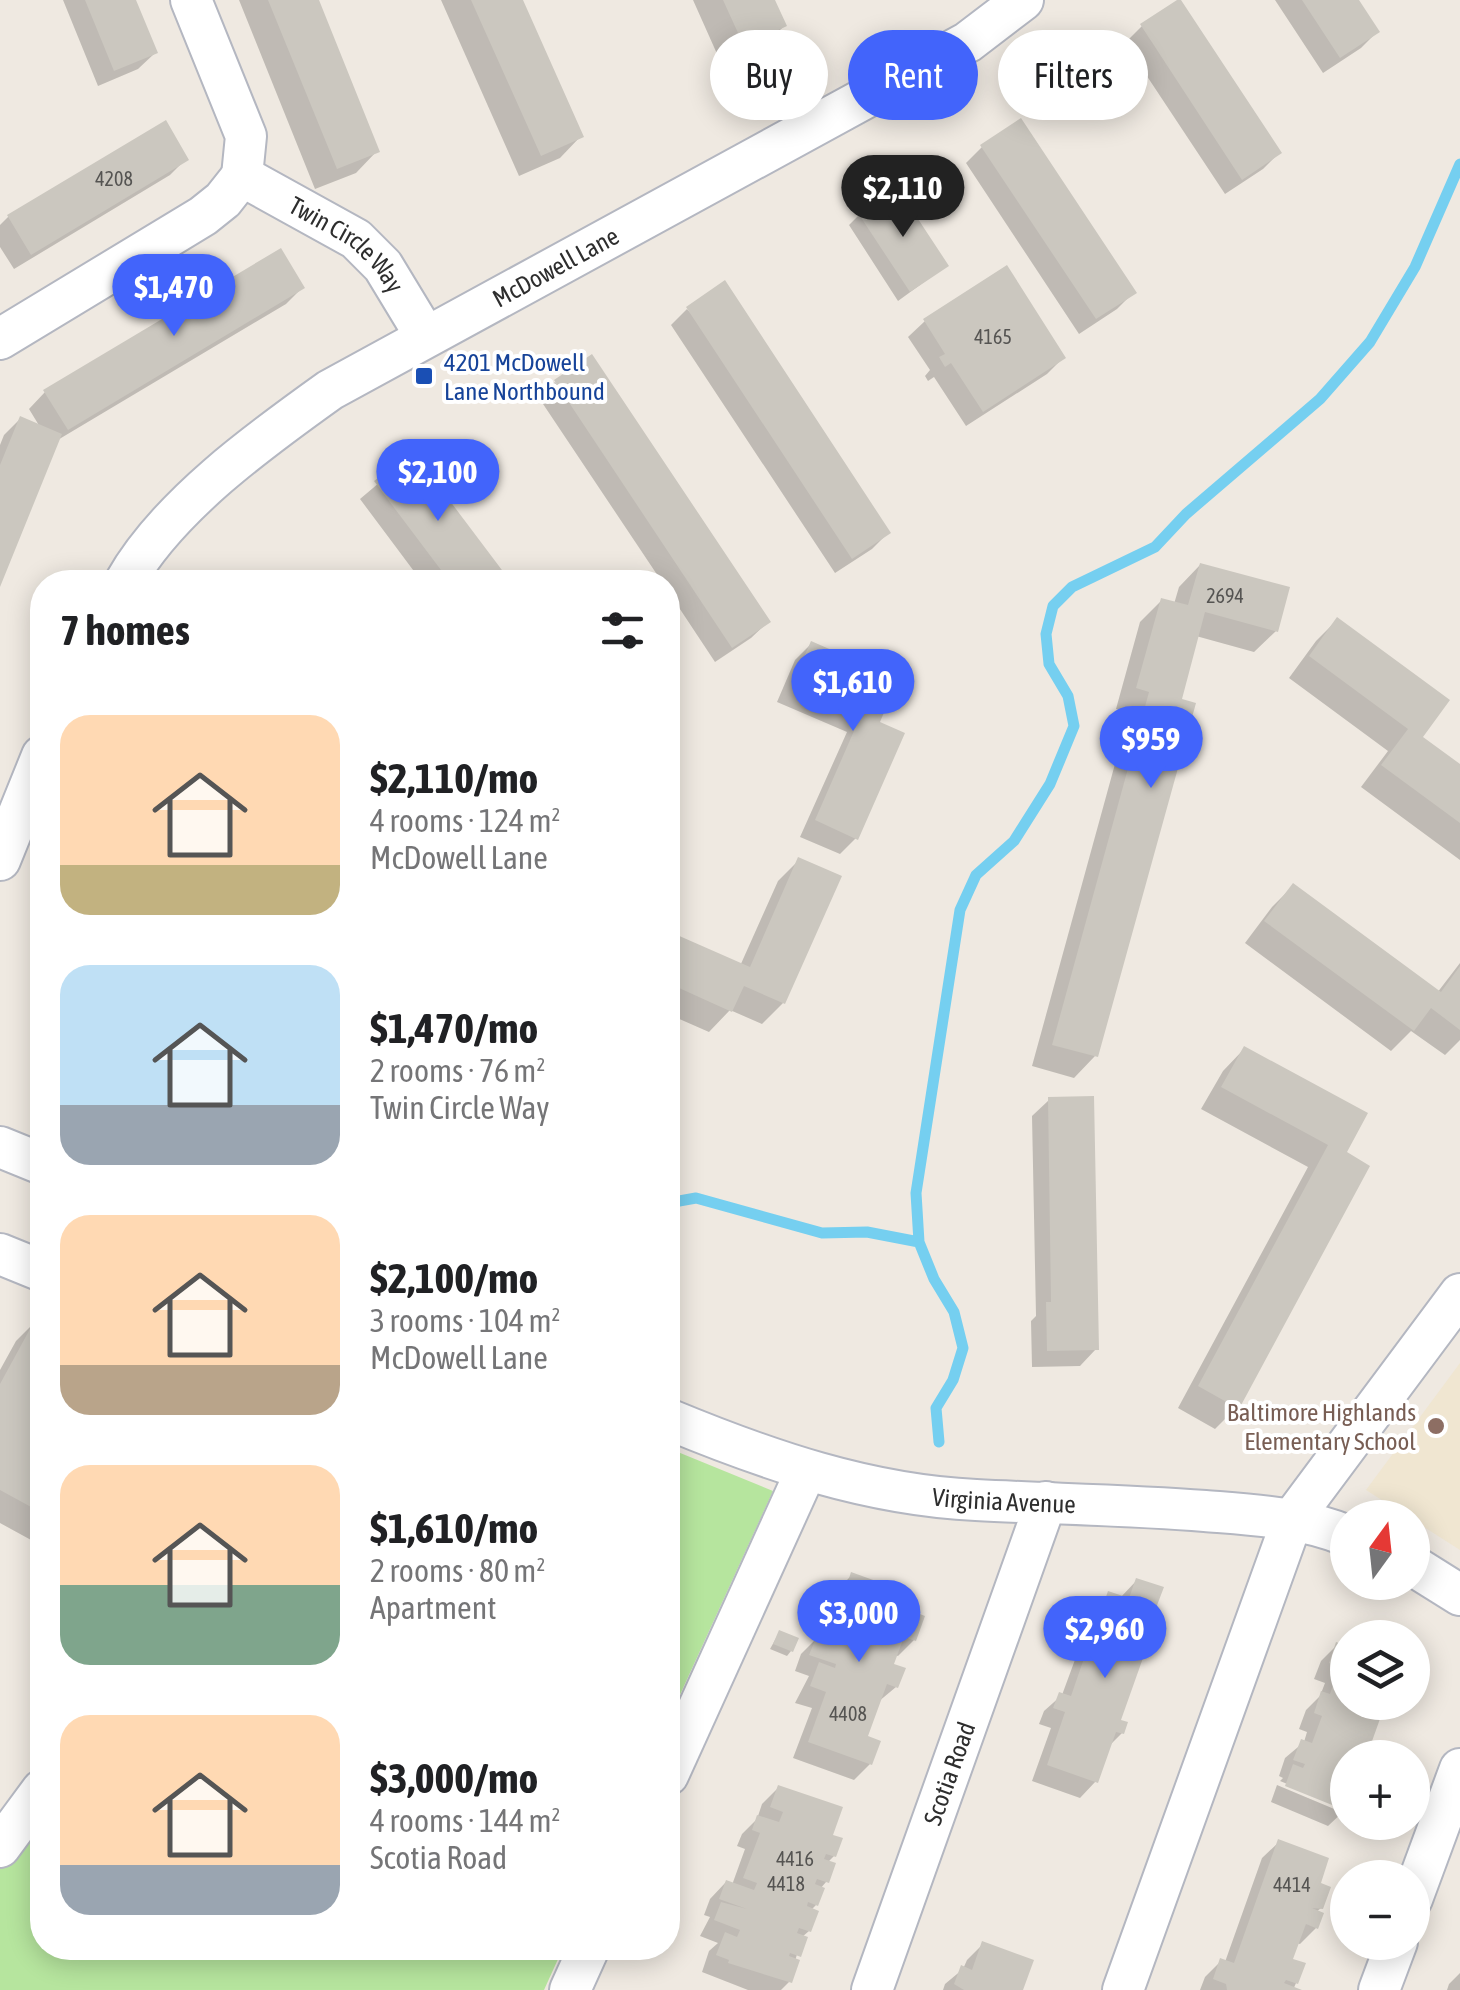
<!DOCTYPE html>
<meta charset="utf-8">
<style>
:root{--surface:#fff;--page:#f6f6f6;--text:#202124;--muted:#757577;--accent:#4264fb}
body{margin:0;font-family:"Asap Condensed",sans-serif;background:var(--page);color:var(--text);height:100vh;display:flex;flex-direction:column;font-size:38px;white-space:nowrap}
*{box-sizing:border-box;margin:0}
p{font-size:32px;color:var(--muted)}
.icon{flex:none;width:55px;height:55px;fill:none;stroke:currentColor;stroke-width:2;stroke-linecap:round;stroke-linejoin:round}
.map{position:relative;flex:1;overflow:hidden}
.sheet{position:absolute;left:30px;top:570px;width:650px;height:1390px;display:flex;flex-direction:column;background:var(--surface);border-radius:40px;box-shadow:0 5px 25px #0003}
.sheet>*{flex:none}
.top-card{position:absolute;left:710px;top:30px;width:600px;height:90px;display:flex;gap:20px}
.needle{width:65px;rotate:15deg}
.tools{position:absolute;left:1330px;top:1500px;display:grid;gap:20px}
.tools a{display:grid;place-items:center;width:100px;height:100px;border-radius:50%;background:var(--surface);box-shadow:0 5px 25px #0003;font-size:50px}
.price{position:absolute;translate:-50% -85px;padding:0 22px;border-radius:35px;background:var(--accent);color:#fff;font-size:32px;line-height:65px;filter:drop-shadow(0 2px 5px #0008)}
.price::after{content:'';position:absolute;left:50%;top:60px;width:30px;height:22px;margin-left:-15px;background:inherit;clip-path:polygon(0 0,100% 0,50% 100%)}
.price.selected{background:#222;color:#fff}
ul{padding:0;list-style:none}
li{display:flex;align-items:center;gap:30px;height:250px;padding:0 30px}
li span{display:grid;place-items:center;flex:none;width:280px;height:200px;border-radius:30px;color:#555}
li>.icon{margin-inline-start:auto}
span .icon{width:120px;height:120px;fill:#fffc;stroke-width:1}
li b{font-size:42px}
h2{display:flex;justify-content:space-between;align-items:center;height:120px;padding:0 30px;font-size:42px}
.tag{padding:0 35px;border-radius:45px;background:var(--surface);box-shadow:0 5px 25px #0003;font-size:35px;line-height:90px}
.tag.selected{background:var(--accent);color:#fff}
.map>svg:first-child{display:block}
.education{fill:#f0e6d1}
.green{fill:#b6e59e}
.shadow{fill:#0003}
.lines{fill:none;stroke-linecap:round;stroke-linejoin:round}
.stream{stroke:#75cff0;stroke-width:11}
.building{fill:#cbc7bf}
.minor-casing{stroke:#b4b7c1;stroke-width:44}
.minor{stroke:#fff;stroke-width:40}
.transit-dot{fill:#1a4fb4;stroke:#fff;stroke-width:4}
.education-dot{fill:#8d6e63;stroke:#fff;stroke-width:4}
.labels{text-anchor:middle;dominant-baseline:central;stroke-width:8;stroke-linejoin:round;paint-order:stroke}
.number-label{font-size:20px;fill:#555452}
.street-label{font-size:25px;fill:#2e2e2e;stroke:#fff}
.transit-label{font-size:25px;fill:#164399;stroke:#fff;text-anchor:start}
.education-label{font-size:25px;fill:#785e54;stroke:#fff;text-anchor:end}
</style>
<div class="map">
<svg width="1460" height="1990" viewBox="0 0 1460 1990">
<rect width="100%" height="100%" fill="#efe9e1"/>
<path class="education" d="M 1460,1363 L 1460,1550 L 1366,1490 Z"/>
<path class="green" d="M 668,1448 L 773,1491 L 668,1721 Z
M 42,1807 L 42,1948 L 563,1948 L 544,1990 L 0,1990 L 0,1863 Z"/>
<path class="shadow" d="M 63,0 L 133,0 L 155,53 L 138,69 L 98,86 Z
M 239,0 L 316,0 L 377,151 L 356,173 L 315,189 Z
M 441,0 L 521,0 L 581,136 L 560,158 L 519,176 Z
M 693,0 L 773,0 L 784,26 L 763,47 L 722,65 Z
M 1275,0 L 1356,0 L 1377,32 L 1361,48 L 1323,73 Z
M 1142,26 L 1279,153 L 1263,169 L 1225,194 L 1125,43 Z
M 165,123 L 186,159 L 170,175 L 14,269 L 0,247 L 0,225 L 8,217 Z
M 982,147 L 1133,293 L 1117,309 L 1079,334 L 966,163 Z
M 859,215 L 946,266 L 898,301 L 849,225 Z
M 302,288 L 286,304 L 56,441 L 0,580 L 0,445 L 4,435 L 20,419 L 40,427 L 29,409 L 45,392 Z
M 687,309 L 888,533 L 872,549 L 835,573 L 671,325 Z
M 925,321 L 1063,358 L 1047,374 L 966,426 L 934,377 L 928,381 L 925,376 L 930,370 L 908,337 Z
M 555,382 L 768,622 L 751,638 L 715,662 L 668,591 L 668,582 L 662,582 L 539,398 Z
M 412,455 L 508,582 L 422,582 L 360,499 Z
M 1200,565 L 1276,631 L 1254,652 L 1196,636 L 1095,1056 L 1074,1078 L 1032,1066 L 1129,713 L 1116,709 L 1140,622 L 1162,600 L 1174,604 L 1179,587 Z
M 1337,620 L 1420,737 L 1460,767 L 1460,860 L 1361,787 L 1388,751 L 1289,678 L 1316,641 Z
M 811,644 L 876,723 L 856,838 L 840,854 L 800,837 L 847,732 L 777,702 L 795,660 Z
M 799,860 L 783,1003 L 762,1024 L 730,1010 L 709,1032 L 668,1014 L 668,934 L 740,966 L 778,881 Z
M 1293,886 L 1437,993 L 1460,963 L 1460,1040 L 1445,1055 L 1411,1031 L 1391,1051 L 1245,943 L 1272,907 Z
M 1244,1049 L 1343,1153 L 1237,1407 L 1215,1429 L 1178,1408 L 1308,1167 L 1201,1109 L 1223,1071 Z
M 1049,1100 L 1096,1349 L 1080,1366 L 1032,1367 L 1031,1321 L 1036,1316 L 1032,1116 Z
M 38,1319 L 42,1322 L 42,1546 L 0,1523 L 0,1370 L 16,1341 Z
M 852,1575 L 914,1640 L 898,1656 L 895,1655 L 891,1666 L 896,1687 L 878,1702 L 865,1738 L 870,1764 L 854,1780 L 793,1758 L 812,1708 L 795,1703 L 809,1676 L 795,1671 L 801,1654 L 817,1638 L 820,1639 L 824,1628 L 810,1623 L 817,1602 L 834,1586 L 839,1588 Z
M 1137,1580 L 1117,1721 L 1122,1733 L 1109,1746 L 1096,1781 L 1080,1798 L 1032,1781 L 1051,1728 L 1039,1724 L 1044,1711 L 1062,1695 L 1076,1657 L 1065,1653 L 1072,1633 L 1109,1594 L 1120,1598 Z
M 779,1633 L 791,1651 L 787,1656 L 770,1649 Z
M 1337,1645 L 1348,1758 L 1348,1802 L 1345,1810 L 1328,1826 L 1271,1802 L 1277,1785 L 1339,1811 L 1339,1805 L 1280,1781 L 1283,1778 L 1279,1776 L 1285,1758 L 1304,1742 L 1307,1732 L 1299,1729 L 1306,1710 L 1320,1696 L 1325,1683 L 1314,1679 L 1321,1661 Z
M 778,1788 L 830,1837 L 834,1856 L 827,1863 L 826,1882 L 820,1889 L 816,1905 L 811,1910 L 809,1931 L 802,1937 L 789,1982 L 781,1990 L 748,1990 L 702,1972 L 709,1951 L 718,1943 L 700,1936 L 710,1917 L 704,1915 L 710,1899 L 726,1882 L 732,1885 L 745,1849 L 737,1846 L 742,1834 L 757,1819 L 762,1804 Z
M 1279,1842 L 1321,1908 L 1316,1912 L 1316,1928 L 1300,1944 L 1296,1943 L 1290,1961 L 1296,1983 L 1293,1990 L 1200,1990 L 1205,1977 L 1221,1961 L 1225,1962 L 1262,1858 Z
M 983,1944 L 1020,1990 L 943,1990 L 945,1984 L 963,1969 L 967,1960 Z
M 1460,1973 L 1460,1990 L 1447,1990 L 1449,1984 Z"/>
<g class="lines">
<path class="stream" d="M 668,1203 L 696,1198 L 822,1233 L 867,1232 L 919,1242
M 939,1442 L 936,1408 L 953,1380 L 963,1348 L 954,1312 L 934,1279 L 919,1242 L 916,1193 L 960,910 L 976,875 L 1014,841 L 1050,784 L 1074,726 L 1068,696 L 1049,664 L 1046,634 L 1053,606 L 1072,587 L 1155,547 L 1186,514 L 1320,399 L 1370,342 L 1415,267 L 1460,164"/>
</g>
<path class="building" d="M 85,0 L 136,0 L 158,53 L 114,71 Z
M 268,0 L 319,0 L 380,152 L 337,169 Z
M 471,0 L 523,0 L 584,137 L 541,156 Z
M 723,0 L 775,0 L 787,26 L 744,46 Z
M 1177,0 L 1181,0 L 1282,153 L 1242,180 L 1140,24 Z
M 1302,0 L 1359,0 L 1380,32 L 1340,58 Z
M 1021,118 L 1137,293 L 1096,319 L 980,145 Z
M 166,120 L 189,160 L 31,255 L 7,215 Z
M 897,187 L 949,266 L 910,292 L 858,213 Z
M 281,248 L 305,288 L 68,430 L 43,390 Z
M 1007,265 L 1066,358 L 983,412 L 951,363 L 945,367 L 939,357 L 945,354 L 923,319 Z
M 725,280 L 891,533 L 852,559 L 686,307 Z
M 592,354 L 771,622 L 732,648 L 554,380 Z
M 20,416 L 62,434 L 0,587 L 0,465 Z
M 413,452 L 511,582 L 450,582 L 374,481 Z
M 1200,563 L 1290,587 L 1278,632 L 1205,612 L 1182,699 L 1196,703 L 1098,1057 L 1052,1045 L 1149,692 L 1136,688 L 1161,598 L 1188,605 Z
M 1337,617 L 1450,700 L 1423,737 L 1460,764 L 1460,823 L 1381,765 L 1408,729 L 1309,656 Z
M 811,641 L 898,679 L 880,722 L 905,733 L 858,840 L 815,820 L 861,715 L 792,685 Z
M 798,857 L 842,876 L 785,1004 L 744,986 L 732,1012 L 668,983 L 668,931 L 750,967 Z
M 1293,883 L 1441,992 L 1460,966 L 1460,1030 L 1431,1008 L 1414,1031 L 1264,921 Z
M 1244,1046 L 1368,1113 L 1347,1152 L 1370,1166 L 1239,1409 L 1198,1386 L 1328,1145 L 1221,1087 Z
M 1094,1096 L 1099,1350 L 1047,1351 L 1046,1302 L 1051,1302 L 1048,1097 Z
M 37,1316 L 42,1319 L 42,1513 L 0,1490 L 0,1384 Z
M 851,1572 L 887,1585 L 882,1600 L 925,1616 L 916,1641 L 904,1637 L 894,1664 L 906,1668 L 898,1688 L 887,1684 L 868,1736 L 881,1741 L 872,1765 L 808,1742 L 826,1692 L 810,1686 L 819,1662 L 835,1668 L 836,1664 L 809,1655 L 817,1635 L 828,1639 L 838,1612 L 825,1607 L 833,1583 L 846,1588 Z
M 1136,1578 L 1164,1587 L 1156,1608 L 1160,1610 L 1121,1720 L 1128,1722 L 1124,1734 L 1116,1732 L 1098,1783 L 1047,1765 L 1065,1712 L 1053,1708 L 1059,1692 L 1071,1696 L 1090,1641 L 1079,1637 L 1088,1614 L 1099,1617 L 1108,1591 L 1129,1598 Z
M 779,1630 L 799,1638 L 793,1652 L 773,1644 Z
M 1336,1642 L 1348,1646 L 1348,1702 L 1386,1702 L 1366,1758 L 1348,1758 L 1347,1811 L 1285,1786 L 1293,1764 L 1303,1768 L 1305,1764 L 1293,1760 L 1301,1739 L 1312,1743 L 1322,1716 L 1314,1713 L 1321,1691 L 1330,1694 L 1339,1667 L 1329,1663 Z
M 778,1785 L 843,1807 L 833,1835 L 843,1838 L 836,1857 L 826,1854 L 824,1859 L 836,1863 L 829,1883 L 817,1879 L 815,1884 L 825,1888 L 818,1906 L 808,1902 L 807,1906 L 819,1911 L 811,1932 L 799,1928 L 797,1933 L 808,1937 L 801,1957 L 790,1953 L 789,1956 L 800,1960 L 792,1983 L 728,1963 L 729,1960 L 716,1955 L 725,1932 L 737,1937 L 740,1930 L 714,1920 L 721,1902 L 747,1909 L 719,1899 L 726,1880 L 754,1890 L 757,1883 L 743,1878 L 760,1833 L 752,1830 L 757,1815 L 779,1822 L 783,1812 L 770,1807 Z
M 1278,1839 L 1329,1858 L 1321,1883 L 1331,1887 L 1323,1909 L 1312,1908 L 1324,1913 L 1318,1929 L 1306,1924 L 1293,1959 L 1306,1963 L 1298,1984 L 1286,1980 L 1284,1983 L 1302,1990 L 1227,1990 L 1226,1984 L 1213,1979 L 1220,1958 L 1234,1963 Z
M 982,1941 L 1034,1960 L 1023,1990 L 964,1990 L 954,1984 L 961,1965 L 972,1970 Z"/>
<g class="lines">
<g class="minor-casing">
<g id="minor">
<path d="M 191,0 L 246,136 L 242,176"/>
<path id="s1" d="M 0,339 L 203,216 L 223,200 L 242,176 L 356,239 L 383,266 L 426,337"/>
<path id="s2" d="M 125,582 C 168,506 260,440 330,390 L 968,42 L 1023,0"/>
<path d="M 0,860 L 42,756"/>
<path d="M 0,1147 L 42,1164"/>
<path d="M 0,1254 L 42,1271"/>
<path id="s3" d="M 668,1419 C 767,1460 868,1495 976,1500 C 1053,1504 1129,1505 1205,1511 C 1255,1515 1301,1517 1348,1536"/>
<path d="M 1412,1565 L 1460,1595"/>
<path d="M 668,1775 L 806,1471"/>
<path d="M 0,1847 L 42,1790"/>
<path d="M 1412,1899 L 1460,1769"/>
<path d="M 570,1990 L 589,1948"/>
<path id="s4" d="M 872,1990 L 1046,1502"/>
<path d="M 1123,1990 L 1293,1518 L 1460,1294"/>
<path d="M 1379,1990 L 1397,1942"/>
</g>
</g>
<use href="#minor" class="minor"/>
</g>
<rect class="transit-dot" x="414" y="366" width="20" height="20" rx="5"/>
<circle class="education-dot" cx="1436" cy="1426" r="10"/>
<g class="labels">
<g class="number-label">
<text x="114" y="178">4208</text>
<text x="993" y="336">4165</text>
<text x="1225" y="595">2694</text>
<text x="848" y="1713">4408</text>
<text x="795" y="1858">4416</text>
<text x="786" y="1883">4418</text>
<text x="1292" y="1884">4414</text>
</g>
<g class="street-label">
<text stroke="none"><textPath href="#s1" startOffset="420">Twin Circle Way</textPath></text>
<text stroke="none"><textPath href="#s2" startOffset="540">McDowell Lane</textPath></text>
<text stroke="none"><textPath href="#s3" startOffset="348">Virginia Avenue</textPath></text>
<text stroke="none"><textPath href="#s4" startOffset="230">Scotia Road</textPath></text>
</g>
<g class="transit-label">
<text x="444" y="362">4201 McDowell<tspan x="444" dy="29">Lane Northbound</tspan></text>
</g>
<g class="education-label">
<text x="1416" y="1412">Baltimore Highlands<tspan x="1416" dy="29">Elementary School</tspan></text>
</g>
</g>
</svg>
<div class="tools">
<a><svg class="needle" viewBox="-14 -14 28 28"><path d="M0-13l5 13h-10z" fill="#e53935"/><path d="M0 13l5-13h-10z" fill="#757577"/></svg></a>
<a><svg class="icon" aria-label="layers" viewBox="0 0 24 24"><path d="M12 4l9 5-9 5-9-5zM3 14l9 5 9-5"/></svg></a>
<a>+</a>
<a>−</a>
</div>
<b class="price selected" style="left:903px;top:240px">$2,110</b>
<b class="price" style="left:174px;top:339px">$1,470</b>
<b class="price" style="left:438px;top:524px">$2,100</b>
<b class="price" style="left:853px;top:734px">$1,610</b>
<b class="price" style="left:1151px;top:791px">$959</b>
<b class="price" style="left:859px;top:1665px">$3,000</b>
<b class="price" style="left:1105px;top:1681px">$2,960</b>
<div class="top-card">
<a class="tag">Buy</a>
<a class="tag selected">Rent</a>
<a class="tag">Filters</a>
</div>
<section class="sheet">
<h2>7 homes<svg class="icon" aria-label="filters" viewBox="0 0 24 24"><path d="M4 7h16M4 17h16"/><circle cx="9" cy="7" r="2"/><circle cx="15" cy="17" r="2"/></svg></h2>
<ul>
<li><span style="background:linear-gradient(#ffd9b3 75%,#c2b280 0)"><svg class="icon" aria-label="home" viewBox="0 0 24 24"><path d="M3 11l9-7 9 7M6 9v11h12V9"/></svg></span><div><b>$2,110/mo</b><p>4 rooms · 124 m²</p><p>McDowell Lane</p></div></li>
<li><span style="background:linear-gradient(#bfe0f5 70%,#9aa5b1 0)"><svg class="icon" aria-label="home" viewBox="0 0 24 24"><path d="M3 11l9-7 9 7M6 9v11h12V9"/></svg></span><div><b>$1,470/mo</b><p>2 rooms · 76 m²</p><p>Twin Circle Way</p></div></li>
<li><span style="background:linear-gradient(#ffd9b3 75%,#b9a48a 0)"><svg class="icon" aria-label="home" viewBox="0 0 24 24"><path d="M3 11l9-7 9 7M6 9v11h12V9"/></svg></span><div><b>$2,100/mo</b><p>3 rooms · 104 m²</p><p>McDowell Lane</p></div></li>
<li><span style="background:linear-gradient(#ffd9b3 60%,#7fa58c 0)"><svg class="icon" aria-label="home" viewBox="0 0 24 24"><path d="M3 11l9-7 9 7M6 9v11h12V9"/></svg></span><div><b>$1,610/mo</b><p>2 rooms · 80 m²</p><p>Apartment</p></div></li>
<li><span style="background:linear-gradient(#ffd9b3 75%,#9aa5b1 0)"><svg class="icon" aria-label="home" viewBox="0 0 24 24"><path d="M3 11l9-7 9 7M6 9v11h12V9"/></svg></span><div><b>$3,000/mo</b><p>4 rooms · 144 m²</p><p>Scotia Road</p></div></li>
</ul>
</section>
</div>
